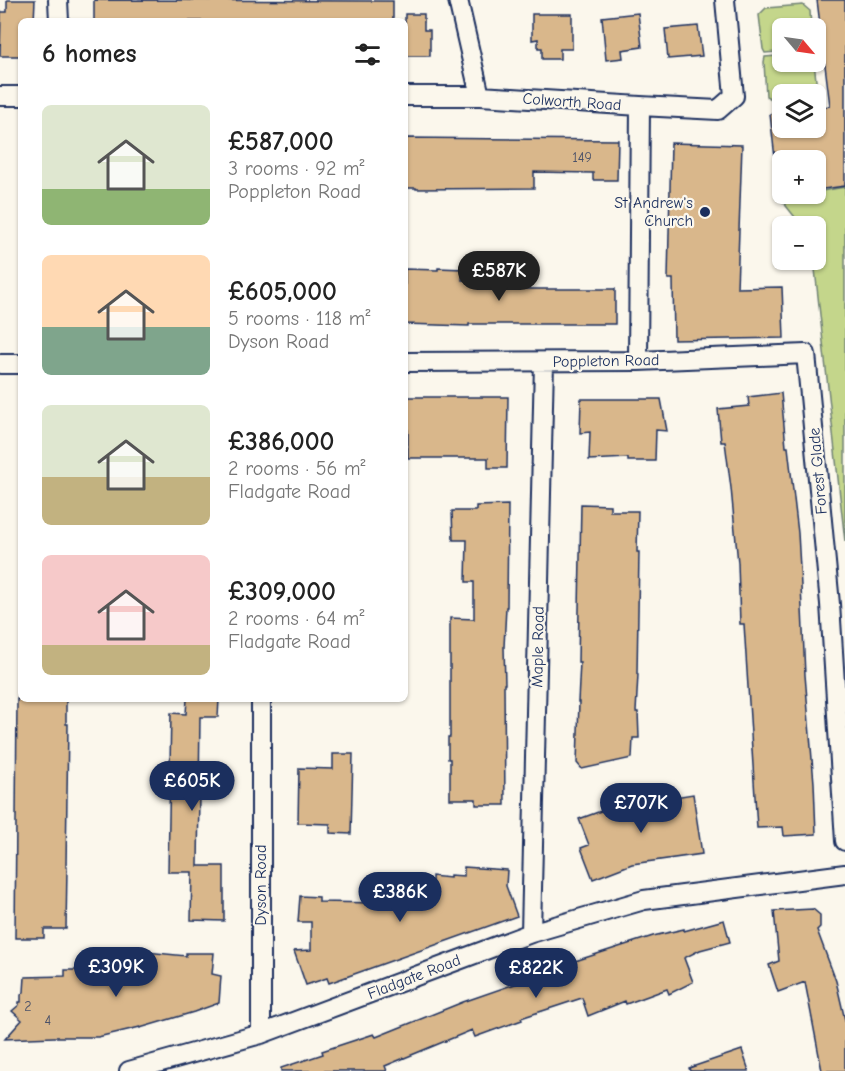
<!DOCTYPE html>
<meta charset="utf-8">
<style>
:root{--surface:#fff;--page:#f2f2f2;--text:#222;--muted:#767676;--accent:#1b2f5e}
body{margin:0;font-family:"Comic Neue",sans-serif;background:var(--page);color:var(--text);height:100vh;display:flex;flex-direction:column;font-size:22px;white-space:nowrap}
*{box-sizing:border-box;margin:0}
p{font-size:20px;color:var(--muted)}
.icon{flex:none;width:33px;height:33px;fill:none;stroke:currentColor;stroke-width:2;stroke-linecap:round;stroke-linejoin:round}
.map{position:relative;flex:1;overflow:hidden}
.sheet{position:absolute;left:18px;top:18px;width:390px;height:684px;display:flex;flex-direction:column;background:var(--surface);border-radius:9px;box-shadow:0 2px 4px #0004}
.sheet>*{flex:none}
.needle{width:39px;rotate:119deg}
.buttons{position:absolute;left:772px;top:18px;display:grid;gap:12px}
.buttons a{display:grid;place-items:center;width:54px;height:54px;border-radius:9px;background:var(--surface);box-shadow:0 2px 4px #0004;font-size:30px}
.price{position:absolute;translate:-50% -51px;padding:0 14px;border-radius:21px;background:var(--accent);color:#fff;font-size:20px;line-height:39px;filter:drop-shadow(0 2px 3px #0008)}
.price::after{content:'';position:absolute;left:50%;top:36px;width:18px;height:14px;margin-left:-9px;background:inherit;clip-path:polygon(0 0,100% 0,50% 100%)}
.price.active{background:#222;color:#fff}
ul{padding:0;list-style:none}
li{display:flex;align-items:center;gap:18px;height:150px;padding:0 24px}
li span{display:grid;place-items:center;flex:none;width:168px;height:120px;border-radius:9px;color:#555}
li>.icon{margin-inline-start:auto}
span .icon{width:72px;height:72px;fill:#fffc;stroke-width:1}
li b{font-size:26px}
h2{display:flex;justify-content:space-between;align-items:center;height:72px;padding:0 24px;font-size:26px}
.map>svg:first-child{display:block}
.green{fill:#c4d68b;stroke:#708274;stroke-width:1.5}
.building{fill:#d9b78b;stroke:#1b2f5e;stroke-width:1.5}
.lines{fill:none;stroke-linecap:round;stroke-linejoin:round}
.minor-casing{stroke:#1b2f5e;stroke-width:22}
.minor{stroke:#fbf7ec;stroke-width:18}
.poi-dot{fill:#1b2f5e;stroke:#fbf7ec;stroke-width:2}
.labels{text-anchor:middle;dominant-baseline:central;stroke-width:4.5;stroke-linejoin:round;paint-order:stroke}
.number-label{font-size:14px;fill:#4a5169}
.street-label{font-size:16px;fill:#1b2f5e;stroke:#fbf7ec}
.poi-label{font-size:16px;fill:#1b2f5e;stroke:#fbf7ec;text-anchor:end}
</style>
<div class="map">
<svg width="845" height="1071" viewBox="0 0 845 1071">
<rect width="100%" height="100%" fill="#fbf7ec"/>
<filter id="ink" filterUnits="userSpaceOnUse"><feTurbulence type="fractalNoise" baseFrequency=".0167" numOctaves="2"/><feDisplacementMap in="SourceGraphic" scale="12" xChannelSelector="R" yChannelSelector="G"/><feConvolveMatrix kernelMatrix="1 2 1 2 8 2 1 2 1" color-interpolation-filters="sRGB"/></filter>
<g filter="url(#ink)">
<path class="green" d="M 803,5 L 810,11 L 811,28 L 783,28 L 783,41 L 778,45 L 776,52 L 765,53 L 763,49 L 759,15 L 766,8 Z
M 777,56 L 780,62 L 788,67 L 797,65 L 800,62 L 814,62 L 817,90 L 814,94 L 783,94 L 783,100 L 775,101 L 766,96 L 764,62 L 765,57 Z
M 845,187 L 845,542 L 814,260 L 816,260 L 816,226 L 802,226 L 779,197 L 803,194 L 816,194 L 816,192 Z"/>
<path class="building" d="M 7,0 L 35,0 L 34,21 L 21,21 L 21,56 L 0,56 L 1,12 L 7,12 Z
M 94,0 L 393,1 L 393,21 L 94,21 Z
M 817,0 L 845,0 L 845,186 L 816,190 L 816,160 L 783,160 L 783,194 L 787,194 L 779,194 L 770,114 L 783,112 L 783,128 L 816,128 L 816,108 L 830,106 Z
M 638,13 L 642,47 L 622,50 L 623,58 L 606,60 L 602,17 Z
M 405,14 L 424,14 L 424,30 L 430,30 L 430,56 L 405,56 Z
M 532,14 L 572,14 L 572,49 L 560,49 L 560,59 L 542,59 L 542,48 L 538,48 L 538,39 L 532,40 Z
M 698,26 L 702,56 L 668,59 L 665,29 Z
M 405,138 L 618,140 L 617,180 L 593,180 L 593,173 L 534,172 L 534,188 L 416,189 L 416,188 L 405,188 Z
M 671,143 L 742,145 L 737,288 L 782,287 L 784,338 L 674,340 L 673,279 L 668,279 Z
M 438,268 L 463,269 L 462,280 L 516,280 L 516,289 L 615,289 L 615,324 L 469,324 L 469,326 L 405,324 L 405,269 L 438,270 Z
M 781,393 L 786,447 L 788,447 L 798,533 L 801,586 L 805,675 L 814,783 L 816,834 L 784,836 L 783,827 L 757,828 L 744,624 L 740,624 L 738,563 L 731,488 L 725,442 L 721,442 L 718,409 L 749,406 L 748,397 Z
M 405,397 L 508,397 L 507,468 L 488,468 L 488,458 L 408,458 L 408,430 L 405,430 Z
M 581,399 L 661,399 L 667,431 L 656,430 L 655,461 L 628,461 L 628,458 L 589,460 L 590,432 L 580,433 Z
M 581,504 L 610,505 L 610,511 L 638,511 L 637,552 L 639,552 L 637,674 L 638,674 L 636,712 L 638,712 L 639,738 L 633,738 L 632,758 L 582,769 L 577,763 L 579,702 L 578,702 L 580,662 L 578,662 Z
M 508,505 L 507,607 L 506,607 L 504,647 L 505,684 L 504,684 L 505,805 L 476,805 L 476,799 L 450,799 L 450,759 L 448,759 L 448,737 L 450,737 L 450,618 L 474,619 L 474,582 L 466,582 L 467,540 L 453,540 L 452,511 L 476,511 L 476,506 Z
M 17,699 L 66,699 L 66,724 L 68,724 L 66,867 L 67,867 L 66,929 L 44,929 L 44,938 L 15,938 Z
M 187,699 L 219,699 L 218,717 L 200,717 L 198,866 L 224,866 L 224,921 L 191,920 L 192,872 L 168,872 L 171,713 L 186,714 Z
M 333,754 L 353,754 L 351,834 L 330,833 L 330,824 L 298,823 L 299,768 L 333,769 Z
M 693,794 L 702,854 L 632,864 L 593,879 L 581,848 L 589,845 L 579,819 L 612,807 Z
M 464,867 L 507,870 L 506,886 L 517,916 L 329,983 L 327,978 L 306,985 L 294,951 L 311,950 L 311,922 L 298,922 L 300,896 L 319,897 L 319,902 L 379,903 L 379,897 L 391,898 L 391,891 L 418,893 L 419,883 L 432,884 L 432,876 L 450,878 L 450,875 L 464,876 Z
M 813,909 L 820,915 L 820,927 L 817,930 L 836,981 L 845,1020 L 845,1071 L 822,1071 L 805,982 L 778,992 L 769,965 L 779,961 L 774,911 Z
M 724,920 L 730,942 L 700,950 L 684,958 L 693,982 L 669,994 L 667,989 L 626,1004 L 625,1001 L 588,1016 L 582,998 L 521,1018 L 522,1020 L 475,1037 L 472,1030 L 385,1066 L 387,1071 L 281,1071 L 281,1068 L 323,1054 L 322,1051 L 374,1034 L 376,1037 L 463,1002 L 570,965 L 569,963 L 653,936 L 684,929 L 684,931 Z
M 146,952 L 186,956 L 186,953 L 214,953 L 212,974 L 221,976 L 219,1003 L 194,1012 L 140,1028 L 140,1027 L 98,1037 L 54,1037 L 5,1039 L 22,1020 L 12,1011 L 19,1005 L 19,1002 L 21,1002 L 21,995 L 24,992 L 25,977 L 65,976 L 65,970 L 90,970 L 90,972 L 146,972 Z
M 742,1050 L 749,1071 L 690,1071 L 689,1068 Z"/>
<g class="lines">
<g class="minor-casing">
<path id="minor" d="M 58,0 L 59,21
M 458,0 L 480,96
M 0,96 L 21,96
M 405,96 L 480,96 L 640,106 L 718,110 L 734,96 L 725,0
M 638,361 L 640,106
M 405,362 L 638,361 L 806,354 L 830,604 L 845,841
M 0,364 L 21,364
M 261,699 L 261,1034
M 531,933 L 544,362
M 129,1071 L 261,1034 L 531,933 L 644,900 L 845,874"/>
</g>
<use href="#minor" class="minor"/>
</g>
</g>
<circle class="poi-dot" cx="705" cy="212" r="6"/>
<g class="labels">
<g class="number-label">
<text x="582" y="157">149</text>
<text x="28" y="1006">2</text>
<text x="48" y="1020">4</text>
</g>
<g class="street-label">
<text transform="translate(572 102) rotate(4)">Colworth Road</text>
<text transform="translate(606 361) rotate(-1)">Poppleton Road</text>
<text transform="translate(818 471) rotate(-95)">Forest Glade</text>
<text transform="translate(538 647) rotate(-89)">Maple Road</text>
<text transform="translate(261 885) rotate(-90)">Dyson Road</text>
<text transform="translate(414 977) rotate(-21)">Fladgate Road</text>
</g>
<g class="poi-label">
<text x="693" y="203">St Andrew's<tspan x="693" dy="18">Church</tspan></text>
</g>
</g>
</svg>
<div class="buttons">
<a><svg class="needle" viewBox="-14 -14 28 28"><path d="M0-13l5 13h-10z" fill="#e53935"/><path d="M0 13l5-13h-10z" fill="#767676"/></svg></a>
<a><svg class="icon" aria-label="layers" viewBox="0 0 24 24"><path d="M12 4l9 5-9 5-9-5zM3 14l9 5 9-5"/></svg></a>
<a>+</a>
<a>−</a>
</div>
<b class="price active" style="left:499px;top:302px">£587K</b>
<b class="price" style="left:192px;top:812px">£605K</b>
<b class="price" style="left:641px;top:834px">£707K</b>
<b class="price" style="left:400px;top:923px">£386K</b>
<b class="price" style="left:116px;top:998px">£309K</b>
<b class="price" style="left:536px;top:999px">£822K</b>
<section class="sheet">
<h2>6 homes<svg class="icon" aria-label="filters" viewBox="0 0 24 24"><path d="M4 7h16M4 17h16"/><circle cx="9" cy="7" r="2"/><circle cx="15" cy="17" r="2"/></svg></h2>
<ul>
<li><span style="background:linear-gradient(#dfe7d0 70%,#8fb573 0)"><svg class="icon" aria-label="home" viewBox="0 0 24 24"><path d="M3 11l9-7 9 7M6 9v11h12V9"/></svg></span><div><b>£587,000</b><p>3 rooms · 92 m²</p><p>Poppleton Road</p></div></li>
<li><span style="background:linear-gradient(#ffd9b3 60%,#7fa58c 0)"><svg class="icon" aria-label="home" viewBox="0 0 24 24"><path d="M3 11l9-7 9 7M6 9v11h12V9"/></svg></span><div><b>£605,000</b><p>5 rooms · 118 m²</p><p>Dyson Road</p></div></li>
<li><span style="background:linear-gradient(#dfe7d0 60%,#c2b280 0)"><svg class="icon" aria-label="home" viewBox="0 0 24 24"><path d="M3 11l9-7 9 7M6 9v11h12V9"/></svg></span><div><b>£386,000</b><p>2 rooms · 56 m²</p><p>Fladgate Road</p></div></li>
<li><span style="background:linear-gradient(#f6c9c9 75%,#c2b280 0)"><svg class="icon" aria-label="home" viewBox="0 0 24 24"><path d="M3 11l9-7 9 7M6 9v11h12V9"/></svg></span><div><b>£309,000</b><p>2 rooms · 64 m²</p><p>Fladgate Road</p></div></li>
</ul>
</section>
</div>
